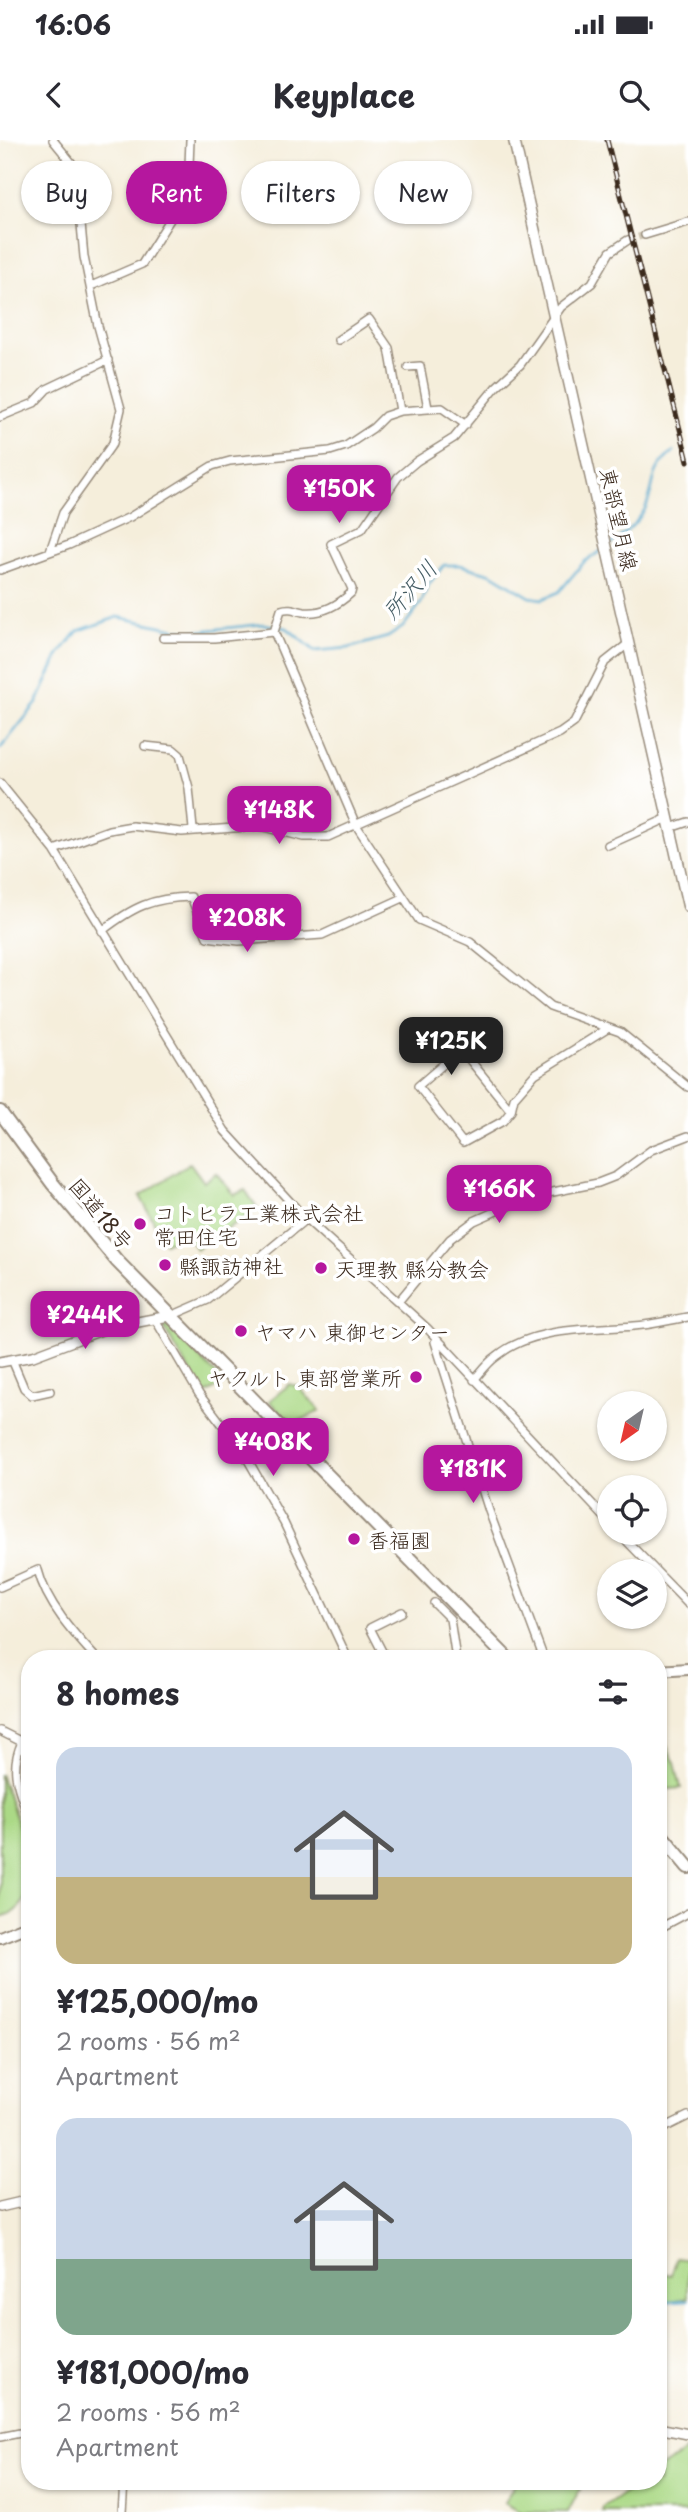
<!DOCTYPE html>
<meta charset="utf-8">
<style>
:root{--surface:#fff;--page:#f7f7f7;--text:#2b2b33;--muted:#7c7c81;--accent:#b5179e}
body{margin:0;font-family:"Playpen Sans","Klee One",sans-serif;background:var(--page);color:var(--text);height:100vh;display:flex;flex-direction:column;font-size:26px;white-space:nowrap}
*{box-sizing:border-box;margin:0}
p{font-size:23px;color:var(--muted)}
.icon{flex:none;width:38px;height:38px;fill:none;stroke:currentColor;stroke-width:2;stroke-linecap:round;stroke-linejoin:round}
.map{position:relative;flex:1;overflow:hidden}
.sheet{position:absolute;left:21px;top:1510px;width:646px;height:840px;display:flex;flex-direction:column;background:var(--surface);border-radius:28px;box-shadow:0 2px 5px #0004}
.sheet>*{flex:none}
.hud{position:absolute;left:21px;top:21px;width:648px;height:63px;display:flex;gap:14px}
.needle{width:46px;rotate:214deg}
.fabs{position:absolute;left:597px;top:1251px;display:grid;gap:14px}
.fabs a{display:grid;place-items:center;width:70px;height:70px;border-radius:50%;background:var(--surface);box-shadow:0 2px 5px #0004;font-size:35px}
.price{position:absolute;translate:-50% -60px;padding:0 16px;border-radius:14px;background:var(--accent);color:#fff;font-size:23px;line-height:46px;filter:drop-shadow(0 2px 4px #0008)}
.price::after{content:'';position:absolute;left:50%;top:42px;width:21px;height:16px;margin-left:-10px;background:inherit;clip-path:polygon(0 0,100% 0,50% 100%)}
.price.current{background:#222;color:#fff}
ul{padding:0;list-style:none}
li{display:grid;align-content:center;gap:14px;height:371px;padding:0 35px}
li span{display:grid;place-items:center;height:217px;border-radius:21px;color:#555}
li>.icon{margin-inline-start:auto}
span .icon{width:126px;height:126px;fill:#fffc;stroke-width:1}
li b{font-size:30px}
h2{display:flex;justify-content:space-between;align-items:center;height:84px;padding:0 35px;font-size:30px}
.chip{padding:0 24px;border-radius:32px;background:var(--surface);box-shadow:0 2px 5px #0004;font-size:24px;line-height:63px}
.chip.current{background:var(--accent);color:#fff}
.status{display:flex;justify-content:space-between;align-items:center;height:49px;padding:0 35px;background:var(--surface);direction:ltr}
.status svg{height:19px;fill:currentColor}
header{display:flex;justify-content:space-between;align-items:center;height:91px;padding:0 35px;background:var(--surface);font-size:32px;font-weight:700}
.map>svg:first-child{display:block}
.green{fill:#abd986;stroke:#738252;stroke-width:2}
.lines{fill:none;stroke-linecap:round;stroke-linejoin:round}
.stream{stroke:#52a8ce;stroke-width:2.5}
.minor-tunnel{stroke:#d0c7b5;stroke-width:7;stroke-dasharray:7 3.5;stroke-linecap:butt}
.minor-casing{stroke:#988c7c;stroke-width:10}
.tertiary-casing{stroke:#988c7c;stroke-width:12}
.secondary-casing{stroke:#988c7c;stroke-width:13}
.primary-casing{stroke:#988c7c;stroke-width:14}
.trunk-casing{stroke:#988c7c;stroke-width:16}
.minor{stroke:#fff;stroke-width:7}
.tertiary{stroke:#fff;stroke-width:9}
.secondary{stroke:#fff;stroke-width:10}
.primary{stroke:#fff;stroke-width:10}
.trunk{stroke:#fff;stroke-width:12}
.rail-casing{stroke:#3b2a1e;stroke-width:5}
.rail{stroke:#fff;stroke-width:2.5;stroke-dasharray:8;stroke-linecap:butt}
.poi-dot{fill:#b5179e;stroke:#fff;stroke-width:2.5}
.labels{text-anchor:middle;dominant-baseline:central;stroke-width:7;stroke-linejoin:round;paint-order:stroke}
.street-label{font-size:21px;fill:#3b2a1e;stroke:#fff}
.poi-label{font-size:21px;fill:#3b2a1e;stroke:#fff;text-anchor:start}
.water-label{font-size:23px;font-style:italic;fill:#445c64;stroke:#fff}
</style>
<div class="status"><b>16:06</b><svg viewBox="0 0 49 12"><path d="M0 12V9h3v3zM5 12V6h3v6zM10 12V3h3v9zM15 12V0h3v12zM26 1h20v11H26zM47 4h2v5h-2z"/></svg></div>
<header><svg class="icon" aria-label="back" viewBox="0 0 24 24"><path d="M15 5l-7 7 7 7"/></svg>Keyplace<svg class="icon" aria-label="search" viewBox="0 0 24 24"><circle cx="10" cy="10" r="6"/><path d="M15 15l6 6"/></svg></header>
<div class="map">
<svg width="688" height="2372" viewBox="0 0 688 2372">
<rect width="100%" height="100%" fill="#fff"/>
<filter id="ink" filterUnits="userSpaceOnUse"><feTurbulence type="fractalNoise" baseFrequency=".0143" numOctaves="2"/><feDisplacementMap in="SourceGraphic" scale="14" xChannelSelector="R" yChannelSelector="G"/><feConvolveMatrix kernelMatrix="1 2 1 2 8 2 1 2 1" color-interpolation-filters="sRGB"/></filter>
<filter id="wash" filterUnits="userSpaceOnUse"><feTurbulence type="fractalNoise" baseFrequency=".00686" numOctaves="4" result="noise"/><feDisplacementMap in="SourceGraphic" scale="28" xChannelSelector="R" yChannelSelector="G"/><feGaussianBlur stdDeviation="1.57" result="paint"/><feColorMatrix in="noise" values="0 0 0 0 0 0 0 0 0 0 0 0 0 0 0 0 0 1.4 0 .05"/><feComposite in="paint" operator="in"/></filter>
<g filter="url(#wash)">
<rect width="100%" height="100%" fill="#f5eedb"/>
<path class="green" d="M 190,1023 L 204,1042 L 216,1033 L 234,1055 L 245,1050 L 258,1069 L 196,1109 L 185,1093 L 165,1103 L 140,1056 Z
M 162,1185 L 168,1186 L 225,1243 L 204,1255 Z
M 290,1244 L 299,1247 L 320,1271 L 292,1285 L 269,1261 Z
M 658,1589 L 675,1623 L 681,1648 L 669,1649 L 658,1654 Z
M 0,1634 C 11,1666 58,1767 0,1777 Z
M 677,2118 L 688,2120 L 688,2158 L 658,2163 L 658,2132 L 671,2135 Z
M 688,2309 L 688,2372 L 602,2372 L 603,2368 L 641,2342 L 658,2342 L 658,2330 Z
M 515,2342 L 581,2342 L 583,2343 L 568,2372 L 521,2372 L 504,2363 Z"/>
<g class="lines">
<path class="stream" d="M 610,405 C 622,396 638,382 645,369 C 658,340 647,334 674,311
M 0,609 L 37,563 L 59,514 L 78,491 L 118,477 L 189,492 L 263,484 L 287,488 L 315,511 L 349,508 L 388,497 L 403,487 L 421,463 L 429,444 L 444,425 L 460,425 L 492,434 L 530,457 L 542,459 L 559,452 L 584,422 L 604,409
M 658,2162 L 688,2160"/>
</g>
</g>
<g filter="url(#ink)">
<g class="lines">
<path class="minor-tunnel" d="M 628,100 L 645,95"/>
<g class="minor-casing">
<path id="minor" d="M 645,95 L 688,82
M 628,100 L 610,112 L 592,143 L 561,167 L 520,225 L 496,247 L 454,298 L 417,321 L 398,337 L 362,389 L 331,404 L 352,449 L 351,453 C 338,465 321,474 304,472 C 295,470 290,467 281,470 L 274,492 L 356,685 L 419,780 L 470,802 L 550,867 L 620,892 L 688,947
M 91,146 L 142,124 L 188,51 L 190,0
M 338,200 L 369,179 L 389,208 L 400,271
M 408,227 L 420,226 L 428,268
M 0,277 L 34,263 L 47,249 L 108,220
M 50,411 L 63,373 L 113,303 L 121,269 L 98,186 L 84,117 L 77,41 L 71,22 L 53,0
M 0,430 L 69,405 L 130,377 L 212,326 L 230,321 L 330,311 L 346,306 L 373,288 L 385,276 L 400,271 L 442,268 L 466,285
M 163,498 L 214,498 L 274,492
M 145,606 L 173,609 L 180,615 L 189,648 L 193,689
M 0,643 L 54,710 L 225,991 L 306,1079 L 427,1188 L 609,1382
M 670,688 L 688,682
M 608,705 L 668,678
M 54,710 L 109,690 L 132,686 L 182,692 L 259,686 L 304,697 L 328,697 L 560,593 L 574,583 L 605,522 L 629,503
M 102,791 C 133,767 151,758 191,757 L 207,797 L 239,801 L 322,795 L 403,758
M 511,971 L 461,909 L 418,946 L 463,1003 L 503,981 L 511,971 L 514,958 L 535,934 L 607,889
M 398,1162 L 450,1099 L 474,1081 L 528,1057 L 598,1043 L 616,1036 L 651,1010 L 688,996
M 171,1176 L 208,1160 L 306,1079
M 155,1179 L 199,1254 L 244,1313 L 284,1383 L 348,1519
M 435,1202 L 489,1371 L 544,1519
M 13,1222 L 24,1248 L 32,1255 L 50,1251
M 474,1240 C 481,1232 488,1222 497,1216 C 534,1186 590,1190 634,1186 C 652,1185 670,1180 688,1177
M 619,1393 L 688,1464
M 0,1447 L 38,1430 C 46,1463 74,1494 97,1519
M 434,1463 L 450,1479 L 456,1519
M 386,1519 L 370,1488 L 402,1472
M 0,1591 L 22,1602 L 30,1600
M 22,1602 C 8,1632 20,1651 30,1681
M 658,1789 L 688,1773
M 658,1991 L 688,1976
M 0,2297 L 30,2291
M 122,2372 L 124,2342"/>
</g>
<g class="tertiary-casing">
<path id="tertiary" d="M 0,1222 L 33,1216 L 107,1188 L 169,1176
M 0,2067 L 30,2060
M 658,2288 L 688,2294"/>
</g>
<g class="secondary-casing">
<path id="secondary" d="M 514,0 L 688,766"/>
</g>
<g class="primary-casing">
<path id="primary" d="M 658,1531 L 688,1529
M 0,1797 L 30,1785"/>
</g>
<g class="trunk-casing">
<path id="trunk" d="M 0,972 L 53,1044 L 117,1121 L 508,1519
M 658,1691 L 688,1727"/>
</g>
<use href="#minor" class="minor"/>
<use href="#tertiary" class="tertiary"/>
<use href="#secondary" class="secondary"/>
<use href="#primary" class="primary"/>
<use href="#trunk" class="trunk"/>
<g class="rail-casing">
<path id="rail" d="M 607,0 L 688,321"/>
</g>
<use href="#rail" class="rail"/>
</g>
</g>
<g class="poi-dot">
<circle cx="140" cy="1084" r="7"/>
<circle cx="165" cy="1125" r="7"/>
<circle cx="321" cy="1128" r="7"/>
<circle cx="241" cy="1191" r="7"/>
<circle cx="416" cy="1237" r="7"/>
<circle cx="354" cy="1399" r="7"/>
</g>
<g class="labels">
<g class="street-label">
<text transform="translate(620 379) rotate(77)">東部望月線</text>
<text transform="translate(102 1073) rotate(50)">国道18号</text>
</g>
<g class="poi-label">
<text x="154" y="1072">コトヒラ工業株式会社<tspan x="154" dy="24">常田住宅</tspan></text>
<text x="179" y="1125">縣諏訪神社</text>
<text x="335" y="1128">天理教 縣分教会</text>
<text x="255" y="1191">ヤマハ 東御センター</text>
<text x="402" y="1237" text-anchor="end">ヤクルト 東部営業所</text>
<text x="368" y="1399">香福園</text>
</g>
<g class="water-label">
<text transform="translate(409 449) rotate(-49)">所沢川</text>
</g>
</g>
</svg>
<div class="fabs">
<a><svg class="needle" viewBox="-14 -14 28 28"><path d="M0-13l5 13h-10z" fill="#e53935"/><path d="M0 13l5-13h-10z" fill="#7c7c81"/></svg></a>
<a><svg class="icon" aria-label="locate" viewBox="0 0 24 24"><circle cx="12" cy="12" r="6"/><path d="M12 2v4M12 18v4M2 12h4M18 12h4"/></svg></a>
<a><svg class="icon" aria-label="layers" viewBox="0 0 24 24"><path d="M12 4l9 5-9 5-9-5zM3 14l9 5 9-5"/></svg></a>
</div>
<b class="price" style="left:339px;top:385px">¥150K</b>
<b class="price" style="left:279px;top:706px">¥148K</b>
<b class="price" style="left:247px;top:814px">¥208K</b>
<b class="price current" style="left:451px;top:937px">¥125K</b>
<b class="price" style="left:499px;top:1085px">¥166K</b>
<b class="price" style="left:85px;top:1211px">¥244K</b>
<b class="price" style="left:273px;top:1338px">¥408K</b>
<b class="price" style="left:473px;top:1365px">¥181K</b>
<div class="hud">
<a class="chip">Buy</a>
<a class="chip current">Rent</a>
<a class="chip">Filters</a>
<a class="chip">New</a>
</div>
<section class="sheet">
<h2>8 homes<svg class="icon" aria-label="filters" viewBox="0 0 24 24"><path d="M4 7h16M4 17h16"/><circle cx="9" cy="7" r="2"/><circle cx="15" cy="17" r="2"/></svg></h2>
<ul>
<li><span style="background:linear-gradient(#c9d6e8 60%,#c2b280 0)"><svg class="icon" aria-label="home" viewBox="0 0 24 24"><path d="M3 11l9-7 9 7M6 9v11h12V9"/></svg></span><div><b>¥125,000/mo</b><p>2 rooms · 56 m²</p><p>Apartment</p></div></li>
<li><span style="background:linear-gradient(#c9d6e8 65%,#7fa58c 0)"><svg class="icon" aria-label="home" viewBox="0 0 24 24"><path d="M3 11l9-7 9 7M6 9v11h12V9"/></svg></span><div><b>¥181,000/mo</b><p>2 rooms · 56 m²</p><p>Apartment</p></div></li>
</ul>
</section>
</div>
